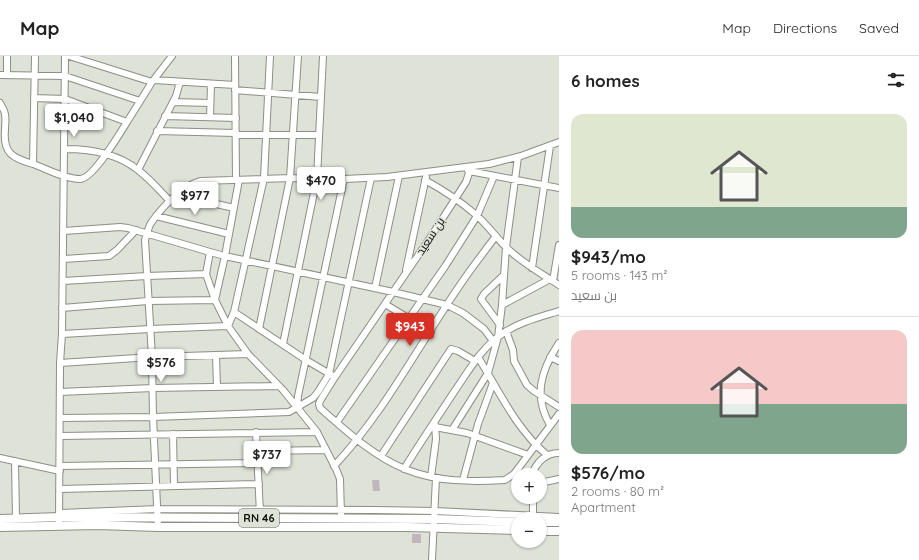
<!DOCTYPE html>
<meta charset="utf-8">
<style>
:root{--surface:#fff;--page:#f6f6f6;--text:#222;--muted:#767676;--line:#e0e0e0;--accent:#d93025}
body{margin:0;font-family:Quicksand,Cairo,sans-serif;background:var(--page);color:var(--text);height:100vh;display:flex;flex-direction:column;font-size:15px;white-space:nowrap}
*{box-sizing:border-box;margin:0}
p{font-size:13px;color:var(--muted)}
.icon{flex:none;width:22px;height:22px;fill:none;stroke:currentColor;stroke-width:2;stroke-linecap:round;stroke-linejoin:round}
.map{position:relative;flex:1;overflow:hidden}
.details{display:flex;flex-direction:column;background:var(--surface);width:360px}
.details>*{flex:none}
.tools{position:absolute;left:511px;top:412px;display:grid;gap:8px}
.tools a{display:grid;place-items:center;width:36px;height:36px;border-radius:50%;background:var(--surface);box-shadow:0 1px 3px #0004;font-size:20px}
.price{position:absolute;translate:-50% -34px;padding:0 9px;border-radius:4px;background:#fff;color:#222;font-size:13px;line-height:26px;filter:drop-shadow(0 1px 2px #0008)}
.price::after{content:'';position:absolute;left:50%;top:24px;width:12px;height:9px;margin-left:-6px;background:inherit;clip-path:polygon(0 0,100% 0,50% 100%)}
.price.selected{background:var(--accent);color:#fff}
ul{padding:0;list-style:none}
li{display:grid;align-content:center;gap:8px;height:212px;padding:0 12px}
li+li{border-top:1px solid var(--line)}
li span{display:grid;place-items:center;height:124px;border-radius:12px;color:#555}
li>.icon{margin-inline-start:auto}
span .icon{width:72px;height:72px;fill:#fffc;stroke-width:1}
li b{font-size:17px}
h2{display:flex;justify-content:space-between;align-items:center;height:48px;padding:0 12px;font-size:17px}
header{display:flex;align-items:center;gap:24px;box-sizing:border-box;height:56px;padding:0 20px;background:var(--surface);border-bottom:1px solid var(--line)}
header strong{font-size:19px}
nav{display:flex;gap:22px;margin-inline-start:auto;font-size:14px}
main{display:flex;flex:1;min-height:0}
.map>svg:first-child{display:block}
.building{fill:#c1b6bd}
.lines{fill:none;stroke-linecap:round;stroke-linejoin:round}
.minor-casing{stroke:#8b8f85;stroke-width:8}
.major-casing{stroke:#8b8f85;stroke-width:10}
.minor{stroke:#fff;stroke-width:6}
.major{stroke:#fff;stroke-width:8}
.labels{text-anchor:middle;dominant-baseline:central;stroke-width:3;stroke-linejoin:round;paint-order:stroke}
.shield{fill:#dee2d7;stroke:#4e504a;stroke-width:1}
.shield-label{font-size:11px;font-weight:bold;fill:#11120e}
.street-label{font-size:12px;fill:#11120e;stroke:#dee2d7}
</style>
<header>
<strong>Map</strong>
<nav><a>Map</a><a>Directions</a><a>Saved</a></nav>
</header>
<main>
<div class="map">
<svg width="559" height="504" viewBox="0 0 559 504">
<rect width="100%" height="100%" fill="#dee2d7"/>
<path class="building" d="M 372,424 L 379,424 L 380,435 L 373,435 Z
M 412,478 L 421,478 L 421,487 L 412,487 Z"/>
<g class="lines">
<g class="minor-casing">
<path id="minor" d="M 69,0 L 152,26
M 235,0 L 236,124
M 0,19 L 65,20 L 140,45
M 7,19 L 7,0
M 154,24 L 235,29
M 235,34 L 321,41
M 34,42 L 65,43 L 127,66 C 120,77 93,123 80,123 C 65,123 47,113 33,108 C 34,72 34,36 35,0
M 173,46 L 210,47
M 0,47 C 2,51 5,55 5,59 C 6,63 5,69 5,74 C 3,97 12,102 33,108
M 165,60 L 236,62
M 210,61 L 211,28
M 127,66 L 152,26 L 172,0
M 157,75 L 236,77
M 236,79 L 319,79
M 65,93 C 91,93 117,97 138,114 C 150,123 160,135 170,145
M 138,114 L 176,40 L 180,26
M 469,115 L 559,132
M 425,124 C 443,134 460,145 475,158 C 488,169 497,183 509,194 C 524,208 542,218 559,229
M 177,139 L 234,152
M 156,160 L 229,178
M 64,175 L 120,171 L 128,172 L 210,196
M 64,203 L 109,200 L 117,194 L 136,174
M 532,212 L 550,90
M 406,214 L 426,121
M 206,218 L 215,244 L 228,270 L 248,298 L 283,334 L 317,376
M 206,218 L 210,196 L 225,200 L 239,124
M 63,225 L 147,220 L 206,218
M 553,225 L 559,189
M 375,232 L 399,120
M 385,248 L 431,276
M 502,249 L 550,223
M 62,252 L 148,245 L 215,244 L 225,200 L 393,236 L 447,249 L 463,257 L 484,273 L 493,285
M 234,256 L 306,304 L 335,321 L 432,179 L 466,126 L 469,117 L 467,111
M 500,269 L 481,243 L 484,238 L 503,220
M 259,273 L 290,122 L 298,0
M 506,275 L 513,294 L 514,305 L 527,329 L 534,335 L 559,351
M 62,278 L 150,273 L 228,270 L 234,256 L 264,122 L 270,0
M 283,288 L 317,122 L 323,0
M 216,299 L 217,331
M 478,301 C 499,335 516,373 547,399
M 550,301 L 559,305
M 60,307 L 152,301 L 248,298
M 335,321 L 320,345 L 319,348 L 320,352 C 344,373 374,401 405,413 C 436,426 472,426 505,424 L 514,418 L 559,358
M 60,336 L 153,332 L 278,330
M 297,351 L 298,340 L 344,123
M 60,362 L 153,361 L 289,356 L 313,342 L 318,336 L 329,318 L 371,122
M 337,366 L 446,209 L 477,160 L 494,120
M 550,369 C 533,340 541,314 559,287
M 435,371 L 467,377 L 528,399
M 452,374 L 488,317 L 498,281 L 502,249 L 506,191 L 518,101
M 256,376 L 260,457
M 173,378 L 174,430
M 61,380 L 317,376 L 336,413 L 340,423 L 341,459
M 257,395 L 326,394
M 381,400 L 451,293 L 458,295 L 475,305
M 0,402 L 60,415
M 15,405 L 16,462
M 60,410 L 258,407
M 334,410 C 384,357 417,292 458,232 C 470,214 483,197 496,180
M 404,413 C 420,387 437,362 454,336 C 468,316 481,292 502,278 C 519,266 540,261 559,255
M 532,419 C 536,406 546,397 559,397
M 431,421 L 436,383 L 435,369
M 463,424 L 478,368 L 493,327
M 540,427 L 559,423
M 60,433 L 259,428
M 60,457 L 158,453 L 375,454 L 435,455 L 559,461
M 533,460 L 533,441
M 59,469 L 60,307 L 62,278 L 65,0
M 158,471 L 153,361 L 152,301 L 145,184 C 147,178 148,172 151,167 C 161,152 183,129 201,125 L 290,122 L 344,123 L 387,121 L 489,108 L 521,100 L 559,86
M 432,504 L 436,422"/>
</g>
<g class="major-casing">
<path id="major" d="M 0,463 L 60,461 L 434,463 L 518,466
M 540,466 L 559,466
M 0,471 L 98,469 L 158,471 L 407,471 L 518,474
M 540,475 L 559,475"/>
</g>
<use href="#minor" class="minor"/>
<use href="#major" class="major"/>
</g>
<g class="labels">
<rect class="shield" x="239" y="453" width="40" height="18" rx="3"/>
<g class="shield-label">
<text x="259" y="462">RN 46</text>
</g>
<g class="street-label">
<text transform="translate(430 180) rotate(-57)">بن سعيد</text>
</g>
</g>
</svg>
<div class="tools">
<a>+</a>
<a>−</a>
</div>
<b class="price" style="left:74px;top:82px">$1,040</b>
<b class="price" style="left:321px;top:145px">$470</b>
<b class="price" style="left:195px;top:160px">$977</b>
<b class="price selected" style="left:410px;top:291px">$943</b>
<b class="price" style="left:161px;top:327px">$576</b>
<b class="price" style="left:267px;top:419px">$737</b>
</div>
<section class="details">
<h2>6 homes<svg class="icon" aria-label="filters" viewBox="0 0 24 24"><path d="M4 7h16M4 17h16"/><circle cx="9" cy="7" r="2"/><circle cx="15" cy="17" r="2"/></svg></h2>
<ul>
<li><span style="background:linear-gradient(#dfe7d0 75%,#7fa58c 0)"><svg class="icon" aria-label="home" viewBox="0 0 24 24"><path d="M3 11l9-7 9 7M6 9v11h12V9"/></svg></span><div><b>$943/mo</b><p>5 rooms · 143 m²</p><p>بن سعيد</p></div></li>
<li><span style="background:linear-gradient(#f6c9c9 60%,#7fa58c 0)"><svg class="icon" aria-label="home" viewBox="0 0 24 24"><path d="M3 11l9-7 9 7M6 9v11h12V9"/></svg></span><div><b>$576/mo</b><p>2 rooms · 80 m²</p><p>Apartment</p></div></li>
</ul>
</section>
</main>
